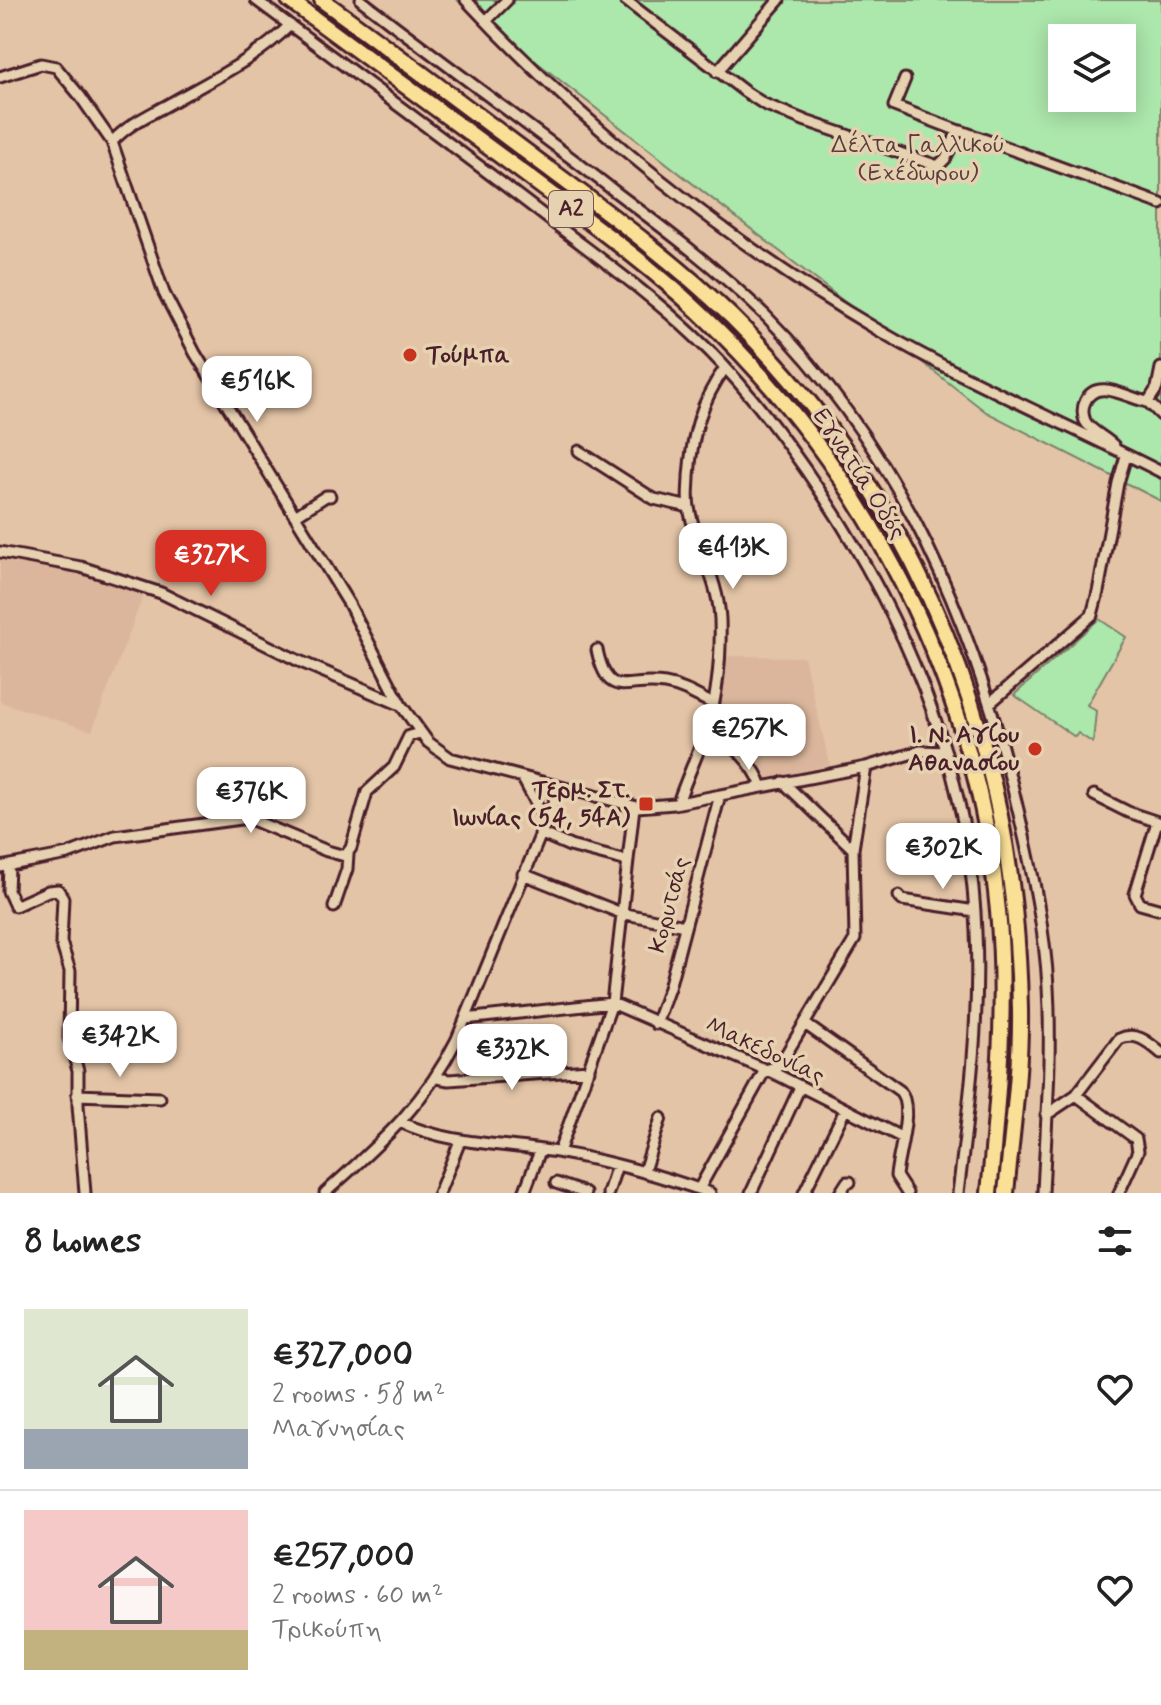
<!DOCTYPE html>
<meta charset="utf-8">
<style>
:root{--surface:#fff;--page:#f6f6f6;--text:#222;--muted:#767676;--line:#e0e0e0;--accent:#d93025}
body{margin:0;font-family:Mynerve,sans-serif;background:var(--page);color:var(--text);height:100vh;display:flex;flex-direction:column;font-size:30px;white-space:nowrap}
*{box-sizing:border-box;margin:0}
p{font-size:26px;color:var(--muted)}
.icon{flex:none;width:44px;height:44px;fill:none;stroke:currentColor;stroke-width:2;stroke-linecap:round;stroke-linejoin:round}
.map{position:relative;height:1193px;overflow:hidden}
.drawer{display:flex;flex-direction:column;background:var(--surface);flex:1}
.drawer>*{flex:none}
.tools{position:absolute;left:1048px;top:24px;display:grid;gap:16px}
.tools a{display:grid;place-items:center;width:88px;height:88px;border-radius:0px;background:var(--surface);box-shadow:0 4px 20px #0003;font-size:40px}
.price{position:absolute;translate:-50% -68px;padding:0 18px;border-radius:16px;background:#fff;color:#222;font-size:26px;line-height:52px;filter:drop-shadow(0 2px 4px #0008)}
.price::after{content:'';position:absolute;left:50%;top:48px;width:24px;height:18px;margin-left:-12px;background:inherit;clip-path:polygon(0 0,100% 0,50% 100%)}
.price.active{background:var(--accent);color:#fff}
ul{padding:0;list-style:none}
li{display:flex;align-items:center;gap:24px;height:200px;padding:0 24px}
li+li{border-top:2px solid var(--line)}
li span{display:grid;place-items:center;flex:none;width:224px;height:160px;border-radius:0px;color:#555}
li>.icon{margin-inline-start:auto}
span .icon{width:96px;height:96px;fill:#fffc;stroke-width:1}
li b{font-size:34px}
h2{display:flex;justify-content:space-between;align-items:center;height:96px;padding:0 24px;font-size:34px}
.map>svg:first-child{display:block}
.built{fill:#dbb69c}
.green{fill:#ace7ac;stroke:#7b836c;stroke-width:2;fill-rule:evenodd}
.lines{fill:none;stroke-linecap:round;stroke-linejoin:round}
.minor-casing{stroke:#4a1f2b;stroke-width:15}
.highway-casing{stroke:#4a1f2b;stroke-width:20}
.minor{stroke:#e6d1b0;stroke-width:9}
.highway{stroke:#fadf96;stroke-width:14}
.poi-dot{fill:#c8321e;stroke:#e6d1b0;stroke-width:3}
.labels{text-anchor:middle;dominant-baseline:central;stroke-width:7;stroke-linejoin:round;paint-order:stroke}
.shield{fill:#e6d1b0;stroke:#795453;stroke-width:2}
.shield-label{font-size:22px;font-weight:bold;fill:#4a1f2b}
.park-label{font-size:24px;fill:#593d3e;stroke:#e6d1b0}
.poi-label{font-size:24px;font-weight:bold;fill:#4a1f2b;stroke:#e6d1b0;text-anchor:end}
.street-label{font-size:24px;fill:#4a1f2b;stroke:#e6d1b0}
</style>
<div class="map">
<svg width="1161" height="1193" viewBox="0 0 1161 1193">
<rect width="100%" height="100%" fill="#e3c4a6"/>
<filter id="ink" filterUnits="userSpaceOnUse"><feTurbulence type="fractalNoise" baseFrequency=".0125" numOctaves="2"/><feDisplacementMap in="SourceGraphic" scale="16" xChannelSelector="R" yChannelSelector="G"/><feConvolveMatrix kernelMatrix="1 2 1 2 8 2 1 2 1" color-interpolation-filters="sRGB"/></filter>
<g filter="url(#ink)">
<path class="built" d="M 0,560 L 63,570 L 144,594 L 92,731 L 0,702 Z
M 723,656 L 804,657 L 830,765 L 767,779 L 718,727 Z"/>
<path class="green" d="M 457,0 L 1161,0 L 1161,501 L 986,412 ZM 1062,38 L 1122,38 L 1122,98 L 1062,98 Z
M 1099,619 L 1126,637 L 1087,705 L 1096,711 L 1093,743 L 1078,733 L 1075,737 L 1014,695 Z"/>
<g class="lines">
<g class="minor-casing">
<path id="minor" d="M 256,0 C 354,73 453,145 550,220 C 599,258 650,294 695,337 C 737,376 772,422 805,469 C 900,605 970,764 976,932 C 980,1020 969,1107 958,1193
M 361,0 C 444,64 530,126 613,190 C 666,230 719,270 766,316 C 903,454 976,627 1019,814 C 1032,871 1045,929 1048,987 C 1052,1054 1046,1126 1043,1193
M 466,0 C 583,126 730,243 878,330 C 969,383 1067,424 1161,472
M 625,0 L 744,91 L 764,104 L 806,121 L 938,166 L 946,158 L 957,133 L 961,131 L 1161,204
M 486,21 L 507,0
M 717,72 L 779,0
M 0,77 L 41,64 L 56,67 L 80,96 L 112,142 L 164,293 L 195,353 L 349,604 L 401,705 L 428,742 L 450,758 L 637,807 L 674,804 L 866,767 L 920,751 L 946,752
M 905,79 L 894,106 L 959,131
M 112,142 C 127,125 149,115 169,104 C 211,80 256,59 290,25
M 1148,402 L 1161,415
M 1114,446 C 1106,437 1090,431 1085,421 C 1083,416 1082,408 1085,402 C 1096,376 1129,399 1148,402 L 1157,388 L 1161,368
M 579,451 L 654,499 L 689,507
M 295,516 L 326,496 L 330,496
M 0,552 L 81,567 L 161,593 L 299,661 L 401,705
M 597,650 C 609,704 626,677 665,684 C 683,687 697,696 713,704
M 990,703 L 1092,615 L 1098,592 L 1118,483 L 1126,456
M 707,727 C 728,739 755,764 762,787
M 522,777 L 545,820
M 783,782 L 853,849
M 1094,795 L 1128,812 L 1161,823
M 678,803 C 687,776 700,750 709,723 C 718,691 721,652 720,619 C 718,577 695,546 689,507 C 687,497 689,486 689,476 C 692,435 701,401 725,368
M 1157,822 L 1135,894 L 1140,904 L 1158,909
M 540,833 L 570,846 L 627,861
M 9,866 L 8,891 L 15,906 L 48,891 L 58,890 L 63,898 L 61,942 L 70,971 L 69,1038 L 78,1071 L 78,1105 L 85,1193
M 0,867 L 68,854 L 115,836 L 248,818 L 327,851 L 345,856 L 351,848 L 367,792 L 394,767 L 409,736 L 420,733
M 523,874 L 621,913 L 685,926
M 899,896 L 902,900 L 975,911
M 334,907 L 347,869 L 348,854
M 465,1019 L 612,1003 L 778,1075 L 901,1137
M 656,1024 L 669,988 L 720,795
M 805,1024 L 900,1091 C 914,1108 898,1153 896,1176 L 907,1193
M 437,1078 L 449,1080 L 589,1070
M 77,1095 L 160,1098
M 1076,1095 L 1119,1039 C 1137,1031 1148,1042 1161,1053
M 1046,1115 L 1076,1095 L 1136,1139 L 1138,1151 L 1119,1193
M 400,1122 C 452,1146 507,1143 562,1153 C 612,1162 662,1176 710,1193
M 559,1152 L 612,1003 L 634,807
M 644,1171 L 661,1118
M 556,1183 L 585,1193
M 699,1189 L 765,1070 L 779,1066 L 855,939 L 853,849 L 866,767
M 325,1193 C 379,1144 424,1106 457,1039 L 560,787
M 439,1193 L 460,1141
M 524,1193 L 540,1151
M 608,1193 L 617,1165
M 751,1193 L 800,1087
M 804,1193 L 845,1110
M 840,1193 L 847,1182 L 850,1182"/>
</g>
<g class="highway-casing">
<path id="highway" d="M 289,0 C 369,59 449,118 529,177 C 586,220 646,262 698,311 C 864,466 977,683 998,911 C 1007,1005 998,1099 989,1193
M 322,0 C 394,52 465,106 536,159 C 603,209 671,258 732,317 C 921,502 1016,746 1020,1009 C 1021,1070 1012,1132 1006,1193"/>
</g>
<use href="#minor" class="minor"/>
<use href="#highway" class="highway"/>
</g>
</g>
<g class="poi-dot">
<circle cx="410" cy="355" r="8"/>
<circle cx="1035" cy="749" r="8"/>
<rect x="638" y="796" width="16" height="16" rx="4"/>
</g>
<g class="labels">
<rect class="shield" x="549" y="191" width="44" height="36" rx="6"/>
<g class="shield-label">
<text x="571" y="209">Α2</text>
</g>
<g class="park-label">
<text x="918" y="145">Δέλτα Γαλλικού<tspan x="918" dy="28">(Εχέδωρου)</tspan></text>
</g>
<g class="poi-label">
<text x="426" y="355" text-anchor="start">Τούμπα</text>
<text x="1019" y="735">Ι. Ν. Αγίου<tspan x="1019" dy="28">Αθανασίου</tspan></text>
<text x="630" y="790">Τερμ. Στ.<tspan x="630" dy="28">Ιωνίας (54, 54Α)</tspan></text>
</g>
<g class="street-label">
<text transform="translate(859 474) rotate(57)">Εγνατία Οδός</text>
<text transform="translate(670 905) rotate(-75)">Κορυτσάς</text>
<text transform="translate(765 1051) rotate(25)">Μακεδονίας</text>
</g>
</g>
</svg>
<div class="tools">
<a><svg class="icon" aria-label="layers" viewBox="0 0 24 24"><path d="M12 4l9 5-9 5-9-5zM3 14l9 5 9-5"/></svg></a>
</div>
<b class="price" style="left:257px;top:424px">€516K</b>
<b class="price" style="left:733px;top:591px">€413K</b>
<b class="price active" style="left:211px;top:598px">€327K</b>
<b class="price" style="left:749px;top:772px">€257K</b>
<b class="price" style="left:251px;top:835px">€376K</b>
<b class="price" style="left:943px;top:891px">€302K</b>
<b class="price" style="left:120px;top:1079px">€342K</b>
<b class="price" style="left:512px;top:1092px">€332K</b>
</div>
<section class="drawer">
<h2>8 homes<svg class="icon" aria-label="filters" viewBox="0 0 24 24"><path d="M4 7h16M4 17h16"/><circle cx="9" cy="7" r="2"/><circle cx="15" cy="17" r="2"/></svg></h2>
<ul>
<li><span style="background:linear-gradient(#dfe7d0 75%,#9aa5b1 0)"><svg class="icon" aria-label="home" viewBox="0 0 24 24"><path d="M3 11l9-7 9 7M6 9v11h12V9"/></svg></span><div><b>€327,000</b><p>2 rooms · 58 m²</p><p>Μαγνησίας</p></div><svg class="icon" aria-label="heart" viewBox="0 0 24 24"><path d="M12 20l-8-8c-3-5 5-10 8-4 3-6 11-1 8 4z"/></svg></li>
<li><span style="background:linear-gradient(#f6c9c9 75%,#c2b280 0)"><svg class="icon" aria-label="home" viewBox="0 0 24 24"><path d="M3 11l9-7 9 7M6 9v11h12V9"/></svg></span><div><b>€257,000</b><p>2 rooms · 60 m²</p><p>Τρικούπη</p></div><svg class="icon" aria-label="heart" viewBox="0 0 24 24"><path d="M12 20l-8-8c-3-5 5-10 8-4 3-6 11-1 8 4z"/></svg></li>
</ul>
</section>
